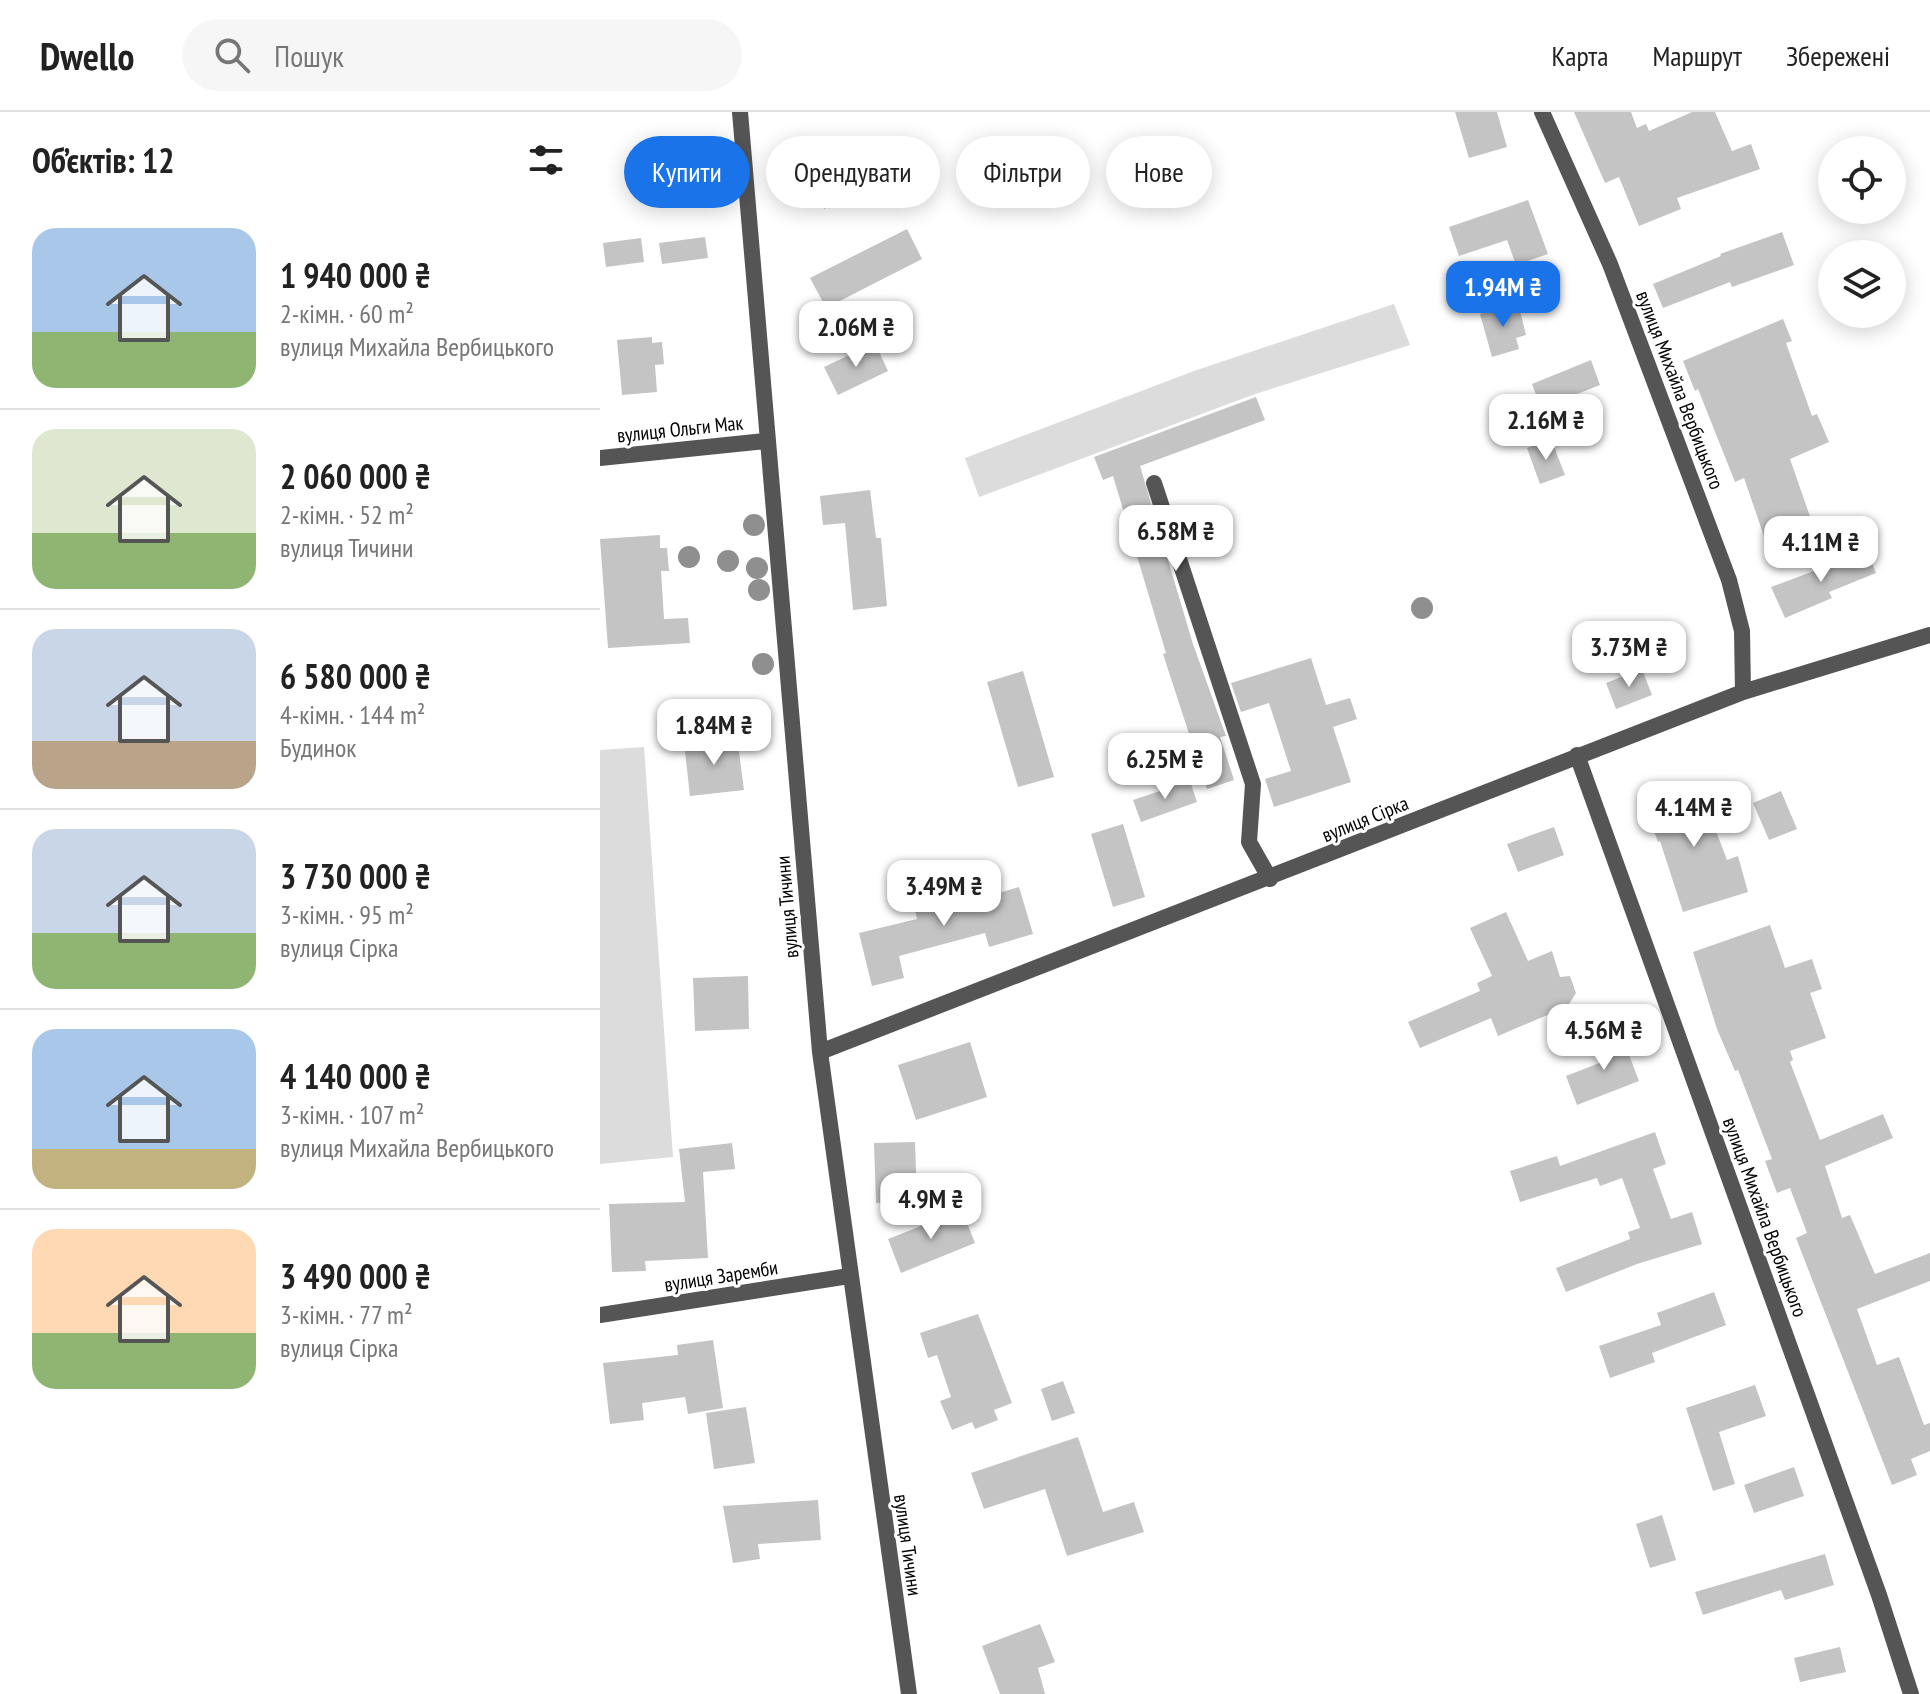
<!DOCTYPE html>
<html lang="uk">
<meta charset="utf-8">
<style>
:root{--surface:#fff;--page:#f6f6f6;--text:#222;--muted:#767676;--line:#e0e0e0;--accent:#1a73e8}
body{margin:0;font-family:"PT Sans Narrow",sans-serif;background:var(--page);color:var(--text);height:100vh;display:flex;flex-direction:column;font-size:30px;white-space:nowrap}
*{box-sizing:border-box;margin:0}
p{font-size:26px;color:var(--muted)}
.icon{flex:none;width:44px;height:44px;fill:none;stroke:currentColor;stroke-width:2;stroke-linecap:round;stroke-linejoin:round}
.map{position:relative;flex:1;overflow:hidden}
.drawer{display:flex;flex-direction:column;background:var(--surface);width:600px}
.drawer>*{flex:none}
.hud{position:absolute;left:24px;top:24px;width:760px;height:72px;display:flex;gap:16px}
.tools{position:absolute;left:1218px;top:24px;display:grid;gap:16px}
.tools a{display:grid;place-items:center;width:88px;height:88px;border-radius:50%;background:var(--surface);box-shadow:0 4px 20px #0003;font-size:40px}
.price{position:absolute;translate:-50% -68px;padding:0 18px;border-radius:16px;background:#fff;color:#222;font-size:26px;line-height:52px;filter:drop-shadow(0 2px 4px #0008)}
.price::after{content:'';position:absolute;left:50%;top:48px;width:24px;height:18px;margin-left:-12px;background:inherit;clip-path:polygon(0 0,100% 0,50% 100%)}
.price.on{background:var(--accent);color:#fff}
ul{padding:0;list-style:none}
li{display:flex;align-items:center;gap:24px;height:200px;padding:0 32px}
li+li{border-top:2px solid var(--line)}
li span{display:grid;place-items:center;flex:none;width:224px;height:160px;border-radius:24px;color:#555}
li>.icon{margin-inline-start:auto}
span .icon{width:96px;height:96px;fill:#fffc;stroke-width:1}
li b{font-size:34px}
h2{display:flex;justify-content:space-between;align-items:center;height:96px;padding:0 32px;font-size:34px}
.pill{padding:0 28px;border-radius:36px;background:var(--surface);box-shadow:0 4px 20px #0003;font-size:28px;line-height:72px}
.pill.on{background:var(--accent);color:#fff}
header{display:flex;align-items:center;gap:48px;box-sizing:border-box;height:112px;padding:0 40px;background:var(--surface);border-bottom:2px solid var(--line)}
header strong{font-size:38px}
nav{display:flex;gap:44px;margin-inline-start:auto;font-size:28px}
.search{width:560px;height:72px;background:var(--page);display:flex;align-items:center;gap:20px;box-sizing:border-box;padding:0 28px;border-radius:44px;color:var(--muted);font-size:30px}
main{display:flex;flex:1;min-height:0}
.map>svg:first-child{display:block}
.green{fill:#dcdcdc}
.building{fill:#c4c4c4}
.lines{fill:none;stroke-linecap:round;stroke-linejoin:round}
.lane{stroke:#555;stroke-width:16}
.street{stroke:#555;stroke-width:16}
.tree{fill:#8f8f8f}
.labels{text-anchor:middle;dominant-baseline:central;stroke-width:6;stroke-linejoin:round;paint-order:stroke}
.street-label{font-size:20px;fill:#000;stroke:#fff}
</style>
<header>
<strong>Dwello</strong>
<div class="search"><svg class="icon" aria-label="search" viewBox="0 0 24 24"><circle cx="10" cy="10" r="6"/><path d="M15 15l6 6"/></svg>Пошук</div>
<nav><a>Карта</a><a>Маршрут</a><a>Збережені</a></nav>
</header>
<main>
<section class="drawer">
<h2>Об’єктів: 12<svg class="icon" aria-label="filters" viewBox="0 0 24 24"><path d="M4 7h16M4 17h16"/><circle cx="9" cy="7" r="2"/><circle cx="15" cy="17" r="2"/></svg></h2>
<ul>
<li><span style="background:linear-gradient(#a9c7e8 65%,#8fb573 0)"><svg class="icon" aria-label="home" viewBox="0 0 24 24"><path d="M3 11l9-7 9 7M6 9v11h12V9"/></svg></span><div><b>1 940 000 ₴</b><p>2-кімн. · 60 m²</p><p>вулиця Михайла Вербицького</p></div></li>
<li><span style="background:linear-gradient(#dfe7d0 65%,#8fb573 0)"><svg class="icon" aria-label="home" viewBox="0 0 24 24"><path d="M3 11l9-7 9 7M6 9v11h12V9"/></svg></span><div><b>2 060 000 ₴</b><p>2-кімн. · 52 m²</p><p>вулиця Тичини</p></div></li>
<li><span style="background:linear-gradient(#c9d6e8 70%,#b9a48a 0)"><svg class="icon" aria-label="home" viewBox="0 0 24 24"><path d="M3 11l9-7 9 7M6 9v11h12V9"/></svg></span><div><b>6 580 000 ₴</b><p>4-кімн. · 144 m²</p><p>Будинок</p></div></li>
<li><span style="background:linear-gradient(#c9d6e8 65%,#8fb573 0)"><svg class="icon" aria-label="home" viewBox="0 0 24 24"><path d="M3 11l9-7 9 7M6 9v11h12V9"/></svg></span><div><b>3 730 000 ₴</b><p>3-кімн. · 95 m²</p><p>вулиця Сірка</p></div></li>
<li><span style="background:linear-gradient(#a9c7e8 75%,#c2b280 0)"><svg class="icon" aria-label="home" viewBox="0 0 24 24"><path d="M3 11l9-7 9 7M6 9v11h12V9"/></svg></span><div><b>4 140 000 ₴</b><p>3-кімн. · 107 m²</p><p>вулиця Михайла Вербицького</p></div></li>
<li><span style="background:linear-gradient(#ffd9b3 65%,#8fb573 0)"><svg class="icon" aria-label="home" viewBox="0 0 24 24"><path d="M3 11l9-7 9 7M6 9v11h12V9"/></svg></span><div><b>3 490 000 ₴</b><p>3-кімн. · 77 m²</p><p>вулиця Сірка</p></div></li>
</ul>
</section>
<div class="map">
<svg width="1330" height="1582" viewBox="0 0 1330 1582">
<rect width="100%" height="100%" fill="#fff"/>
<path class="green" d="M 794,192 L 810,233 L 655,282 L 379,385 L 365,346 L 594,259 Z
M 44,635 L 73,1045 L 0,1052 L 0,638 Z"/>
<path class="building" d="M 855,0 L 897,0 L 907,35 L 869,46 Z
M 974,0 L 1031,0 L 1037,16 L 1046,12 L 1049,19 L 1092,0 L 1115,0 L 1132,39 L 1151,32 L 1160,57 L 1077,86 L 1081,97 L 1039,114 L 1019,65 L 1005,71 Z
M 277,28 L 294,66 L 224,97 L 207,58 Z
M 928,88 L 948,142 L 916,153 L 907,128 L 859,144 L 849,115 Z
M 307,117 L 322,147 L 226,196 L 210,166 Z
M 1182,120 L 1194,153 L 1132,175 L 1130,170 L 1063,196 L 1053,172 L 1121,144 L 1120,142 Z
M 105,125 L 108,146 L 62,152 L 59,131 Z
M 41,126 L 44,150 L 6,155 L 3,131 Z
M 918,191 L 926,223 L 916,226 L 919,237 L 892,245 L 880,202 Z
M 1183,207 L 1192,229 L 1186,231 L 1212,304 L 1217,302 L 1229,330 L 1190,347 L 1213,413 L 1166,430 L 1144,366 L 1135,370 L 1098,277 L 1095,279 L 1083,249 Z
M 52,225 L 52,231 L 62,230 L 64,252 L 55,253 L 57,280 L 22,283 L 17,228 Z
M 275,231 L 288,259 L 238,283 L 224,255 Z
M 991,248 L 1000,273 L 941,296 L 932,272 Z
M 656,285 L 665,308 L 540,354 L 593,532 L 626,624 L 620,625 L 634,668 L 607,677 L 563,542 L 566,541 L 513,364 L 503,368 L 494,345 Z
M 951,327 L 965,363 L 940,372 L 927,336 Z
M 270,378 L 276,426 L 281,426 L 287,494 L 253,498 L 245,411 L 223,413 L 220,384 Z
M 60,423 L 60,436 L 67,436 L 69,459 L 61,459 L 64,507 L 88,506 L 90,531 L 8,536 L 0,427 Z
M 1267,439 L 1276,461 L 1229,480 L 1232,486 L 1185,506 L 1171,475 Z
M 711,546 L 726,593 L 750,586 L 757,607 L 733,615 L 751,670 L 674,695 L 665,667 L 691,659 L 669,591 L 641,600 L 631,571 Z
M 1042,557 L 1052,583 L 1016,597 L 1006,571 Z
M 423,559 L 454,665 L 418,675 L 387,570 Z
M 137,625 L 144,678 L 90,684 L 84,631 Z
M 590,669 L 597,690 L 541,710 L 533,688 Z
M 1097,669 L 1127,748 L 1138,744 L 1148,780 L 1083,800 L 1060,729 L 1058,730 L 1043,690 Z
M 1181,679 L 1197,717 L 1169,728 L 1153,691 Z
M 523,712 L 545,785 L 513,795 L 491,722 Z
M 954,715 L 964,743 L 918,760 L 907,732 Z
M 357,771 L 363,792 L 419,775 L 433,822 L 389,835 L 385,821 L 299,844 L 304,866 L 272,874 L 259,821 L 317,807 L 311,783 Z
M 906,800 L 928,849 L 952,839 L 960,865 L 970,864 L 976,881 L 956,913 L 952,901 L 898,924 L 891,906 L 820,936 L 808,910 L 880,879 L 877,871 L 892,864 L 870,816 Z
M 1170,813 L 1185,856 L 1212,847 L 1222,877 L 1210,881 L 1226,926 L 1190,939 L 1193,948 L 1190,950 L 1220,1028 L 1283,1002 L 1293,1026 L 1225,1054 L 1242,1106 L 1250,1103 L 1275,1162 L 1330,1141 L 1330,1169 L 1257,1197 L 1277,1253 L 1299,1245 L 1324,1313 L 1330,1311 L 1330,1339 L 1311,1347 L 1317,1363 L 1292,1373 L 1196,1126 L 1207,1121 L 1190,1076 L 1177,1081 L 1165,1049 L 1172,1047 L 1138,958 L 1135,959 L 1117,917 L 1093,840 Z
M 148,864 L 149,917 L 95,919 L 93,866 Z
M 1021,922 L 1039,969 L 977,993 L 966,964 L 1002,950 L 995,932 Z
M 370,930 L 387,985 L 316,1008 L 298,953 Z
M 1055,1020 L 1066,1052 L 1053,1057 L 1071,1107 L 1092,1100 L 1102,1132 L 1037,1152 L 966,1180 L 956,1156 L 1030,1127 L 1028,1120 L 1040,1116 L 1022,1066 L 1000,1074 L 997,1066 L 920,1090 L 910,1059 L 957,1044 L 960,1054 Z
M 315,1030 L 317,1090 L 276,1091 L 274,1031 Z
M 132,1031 L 135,1057 L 103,1060 L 108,1146 L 45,1149 L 46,1159 L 12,1160 L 9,1092 L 85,1090 L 79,1037 Z
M 362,1098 L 375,1131 L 301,1161 L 288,1127 Z
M 1114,1180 L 1126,1213 L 1052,1241 L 1055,1250 L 1010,1266 L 999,1234 L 1061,1213 L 1057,1201 Z
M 378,1202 L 412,1291 L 394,1298 L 398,1308 L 375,1317 L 372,1310 L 352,1318 L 340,1289 L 351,1285 L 337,1243 L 328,1246 L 320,1221 Z
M 113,1228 L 123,1296 L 88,1302 L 85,1285 L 42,1291 L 44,1308 L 10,1312 L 3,1251 L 78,1243 L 77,1233 Z
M 463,1269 L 475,1301 L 452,1309 L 441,1277 Z
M 1155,1273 L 1166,1304 L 1119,1320 L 1135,1372 L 1113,1379 L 1086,1296 Z
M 146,1295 L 155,1351 L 114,1357 L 106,1301 Z
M 478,1325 L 503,1400 L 534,1390 L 544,1420 L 467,1444 L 445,1377 L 384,1397 L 371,1361 Z
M 1194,1355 L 1204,1384 L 1154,1401 L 1144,1373 Z
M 218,1388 L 221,1428 L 158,1432 L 160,1447 L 133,1451 L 123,1394 Z
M 1062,1403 L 1076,1448 L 1050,1456 L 1036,1412 Z
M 1225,1442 L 1234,1473 L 1185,1488 L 1181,1478 L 1103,1503 L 1095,1480 Z
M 440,1512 L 455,1550 L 438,1556 L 445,1582 L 400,1582 L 382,1534 Z
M 1240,1535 L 1246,1560 L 1200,1570 L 1194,1546 Z"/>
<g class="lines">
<path class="lane" d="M 554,371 L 653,672 L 649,730 L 670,767"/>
<path class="street" d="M 140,0 L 220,940 L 309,1582
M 942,0 L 1010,152 L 1129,468 L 1142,519 L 1143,580
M 0,346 L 165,329
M 977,643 L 1279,1483 L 1311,1582
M 220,940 L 1143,580 L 1330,523
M 0,1203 L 249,1164"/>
</g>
<g class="tree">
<circle cx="154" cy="413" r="11"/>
<circle cx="89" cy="445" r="11"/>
<circle cx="128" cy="449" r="11"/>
<circle cx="157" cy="456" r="11"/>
<circle cx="159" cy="478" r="11"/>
<circle cx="822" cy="496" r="11"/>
<circle cx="163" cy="552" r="11"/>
</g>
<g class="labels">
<g class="street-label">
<text transform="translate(1080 278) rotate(69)">вулиця Михайла Вербицького</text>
<text transform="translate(80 317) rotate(-6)">вулиця Ольги Мак</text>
<text transform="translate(765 707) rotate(-22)">вулиця Сірка</text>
<text transform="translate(187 795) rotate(-95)">вулиця Тичини</text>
<text transform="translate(1165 1105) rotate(70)">вулиця Михайла Вербицького</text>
<text transform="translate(121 1164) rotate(-9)">вулиця Заремби</text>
<text transform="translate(308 1433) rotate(82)">вулиця Тичини</text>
</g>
</g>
</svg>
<div class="tools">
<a><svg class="icon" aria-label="locate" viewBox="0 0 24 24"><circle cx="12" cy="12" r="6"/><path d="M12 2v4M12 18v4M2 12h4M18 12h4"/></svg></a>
<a><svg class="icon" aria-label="layers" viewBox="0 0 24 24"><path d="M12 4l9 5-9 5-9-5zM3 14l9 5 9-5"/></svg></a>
</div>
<b class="price on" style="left:903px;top:217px">1.94M ₴</b>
<b class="price" style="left:256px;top:257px">2.06M ₴</b>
<b class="price" style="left:946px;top:350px">2.16M ₴</b>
<b class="price" style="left:576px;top:461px">6.58M ₴</b>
<b class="price" style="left:1221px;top:472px">4.11M ₴</b>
<b class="price" style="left:1029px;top:577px">3.73M ₴</b>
<b class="price" style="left:114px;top:655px">1.84M ₴</b>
<b class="price" style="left:565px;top:689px">6.25M ₴</b>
<b class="price" style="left:1094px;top:737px">4.14M ₴</b>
<b class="price" style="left:344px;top:816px">3.49M ₴</b>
<b class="price" style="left:1004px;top:960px">4.56M ₴</b>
<b class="price" style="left:331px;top:1129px">4.9M ₴</b>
<div class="hud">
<a class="pill on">Купити</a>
<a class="pill">Орендувати</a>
<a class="pill">Фільтри</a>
<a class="pill">Нове</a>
</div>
</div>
</main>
